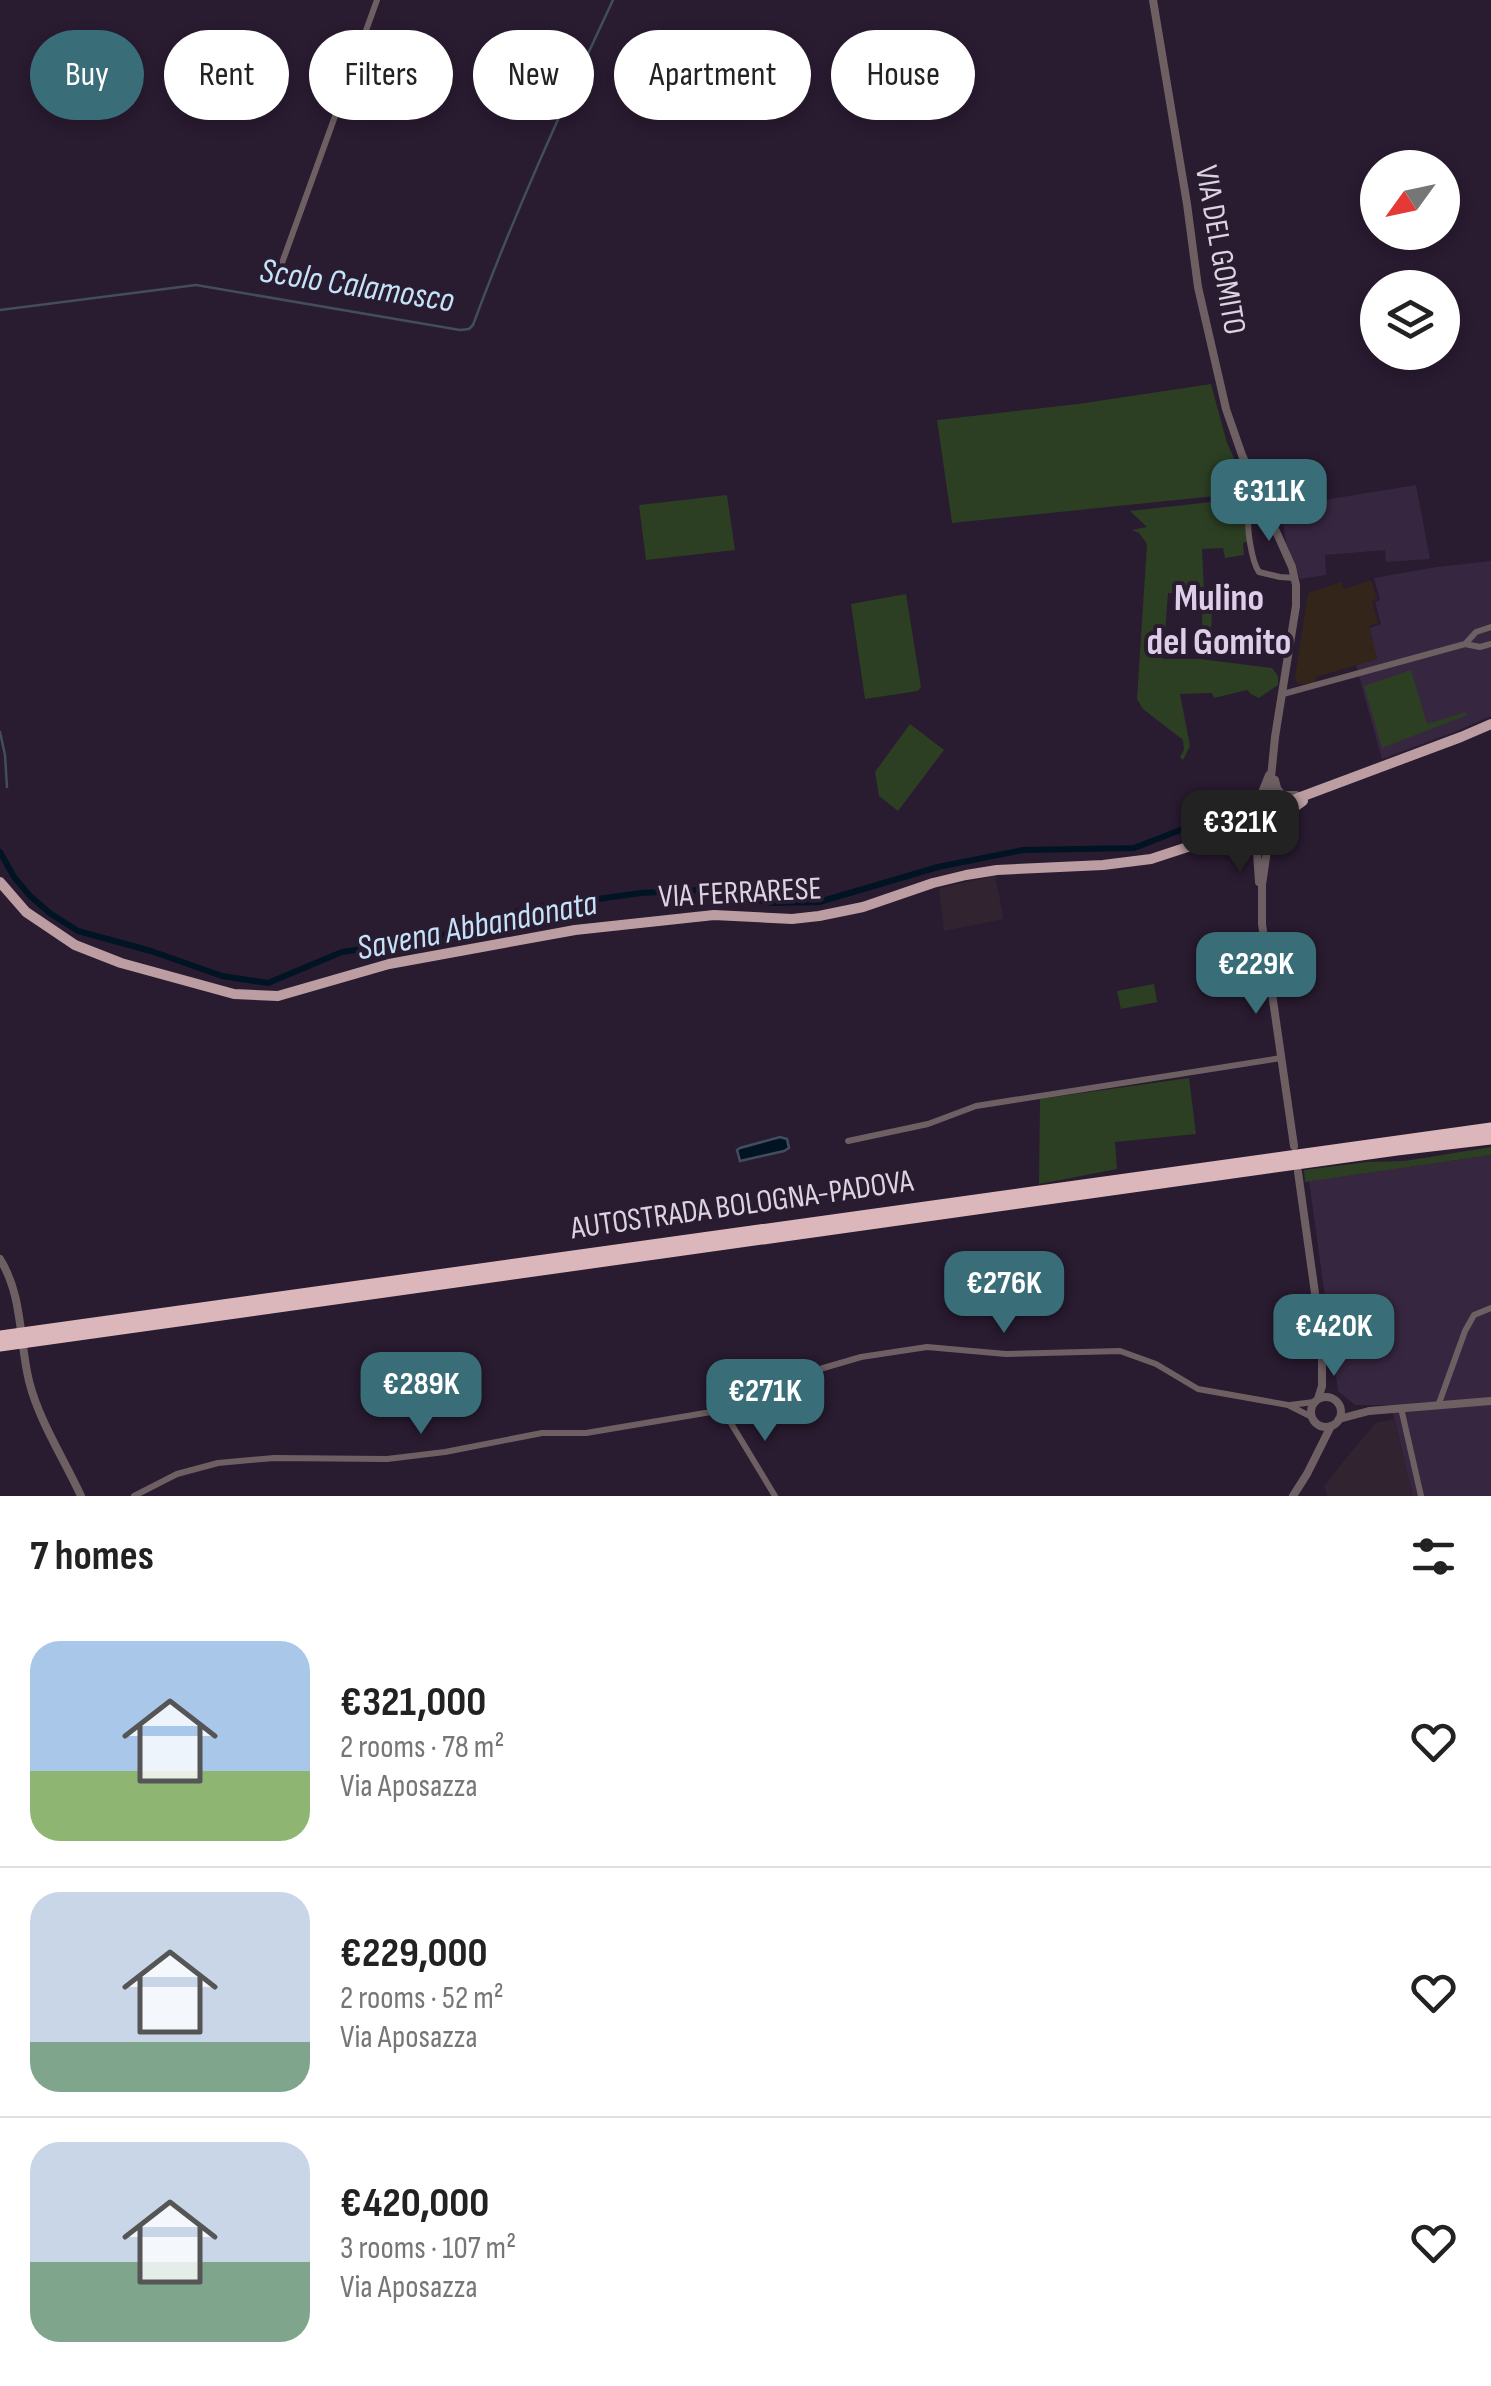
<!DOCTYPE html>
<meta charset="utf-8">
<style>
:root{--surface:#fff;--page:#f6f6f6;--text:#222;--muted:#767676;--line:#e0e0e0;--accent:#396d78}
body{margin:0;font-family:"Sofia Sans Condensed",sans-serif;background:var(--page);color:var(--text);height:100vh;display:flex;flex-direction:column;font-size:38px;white-space:nowrap}
*{box-sizing:border-box;margin:0}
p{font-size:32px;color:var(--muted)}
.icon{flex:none;width:55px;height:55px;fill:none;stroke:currentColor;stroke-width:2;stroke-linecap:round;stroke-linejoin:round}
.map{position:relative;height:1496px;overflow:hidden}
.drawer{display:flex;flex-direction:column;background:var(--surface);flex:1}
.drawer>*{flex:none}
.guide{position:absolute;left:30px;top:30px;width:1432px;height:90px;display:flex;gap:20px}
.needle{width:65px;rotate:237deg}
.tools{position:absolute;left:1360px;top:150px;display:grid;gap:20px}
.tools a{display:grid;place-items:center;width:100px;height:100px;border-radius:50%;background:var(--surface);box-shadow:0 5px 15px #0003;font-size:50px}
.price{position:absolute;translate:-50% -85px;padding:0 22px;border-radius:20px;background:var(--accent);color:#fff;font-size:32px;line-height:65px;filter:drop-shadow(0 2px 5px #0008)}
.price::after{content:'';position:absolute;left:50%;top:60px;width:30px;height:22px;margin-left:-15px;background:inherit;clip-path:polygon(0 0,100% 0,50% 100%)}
.price.on{background:#222;color:#fff}
ul{padding:0;list-style:none}
li{display:flex;align-items:center;gap:30px;height:250px;padding:0 30px}
li+li{border-top:2px solid var(--line)}
li span{display:grid;place-items:center;flex:none;width:280px;height:200px;border-radius:30px;color:#555}
li>.icon{margin-inline-start:auto}
span .icon{width:120px;height:120px;fill:#fffc;stroke-width:1}
li b{font-size:42px}
h2{display:flex;justify-content:space-between;align-items:center;height:120px;padding:0 30px;font-size:42px}
.chip{padding:0 35px;border-radius:45px;background:var(--surface);box-shadow:0 5px 15px #0003;font-size:35px;line-height:90px}
.chip.on{background:var(--accent);color:#fff}
.map>svg:first-child{display:block}
.commercial{fill:#322330}
.built{fill:#372640}
.education{fill:#34251a}
.green{fill:#2c3f23}
.water{fill:#001424;stroke:#424d5d;stroke-width:2.5}
.lines{fill:none;stroke-linecap:round;stroke-linejoin:round}
.stream{stroke:#424d5d;stroke-width:2.5}
.canal{stroke:#001424;stroke-width:6}
.minor{stroke:#6e6062;stroke-width:6}
.tertiary{stroke:#6e6062;stroke-width:8}
.primary{stroke:#bc9ea2;stroke-width:10}
.motorway{stroke:#dbb7bc;stroke-width:11}
.labels{text-anchor:middle;dominant-baseline:central;stroke-width:8;stroke-linejoin:round;paint-order:stroke}
.street-label{font-size:32px;fill:#dcd3e1;stroke:#291b30}
.water-label{font-size:35px;font-style:italic;fill:#c5e3f8;stroke:#291b30}
.quarter-label{font-size:38px;font-weight:bold;fill:#dfceea;stroke:#291b30}
</style>
<div class="map">
<svg width="1491" height="1496" viewBox="0 0 1491 1496">
<rect width="100%" height="100%" fill="#291b30"/>
<path class="commercial" d="M 995,876 L 1004,919 L 944,931 L 939,888 Z
M 1394,1419 L 1413,1496 L 1327,1496 L 1324,1486 L 1355,1447 L 1376,1423 Z"/>
<path class="built" d="M 1416,485 L 1430,559 L 1386,562 L 1385,550 L 1325,555 L 1326,575 L 1300,579 L 1286,544 L 1281,507 Z
M 1491,561 L 1491,716 L 1457,731 L 1382,759 L 1356,665 L 1377,659 L 1369,628 L 1381,624 L 1375,602 L 1380,600 L 1374,578 L 1437,567 Z
M 1491,1155 L 1491,1496 L 1413,1496 L 1391,1405 L 1355,1405 L 1338,1391 L 1309,1181 Z"/>
<path class="education" d="M 1371,580 L 1377,599 L 1372,601 L 1378,623 L 1369,626 L 1377,659 L 1316,677 L 1314,683 L 1300,684 L 1296,682 L 1295,677 L 1308,593 L 1341,582 L 1344,589 Z"/>
<path class="green" d="M 1211,384 L 1227,443 L 1248,488 L 1235,489 L 1235,494 L 952,523 L 937,420 L 1078,404 Z
M 727,495 L 735,550 L 646,560 L 639,505 Z
M 1238,499 L 1239,505 L 1243,504 L 1248,541 L 1243,543 L 1244,555 L 1225,558 L 1223,548 L 1202,549 L 1204,589 L 1213,591 L 1210,654 L 1201,655 L 1203,595 L 1168,593 L 1163,659 L 1200,659 L 1272,668 L 1278,676 L 1278,685 L 1259,698 L 1251,694 L 1247,690 L 1214,698 L 1212,693 L 1180,694 L 1190,746 L 1183,760 L 1180,757 L 1184,750 L 1183,740 L 1143,709 L 1137,699 L 1147,544 L 1139,533 L 1132,530 L 1147,527 L 1130,511 Z
M 906,594 L 921,687 L 918,691 L 865,699 L 851,604 Z
M 1411,670 L 1427,724 L 1466,712 L 1467,715 L 1382,748 L 1364,686 Z
M 910,724 L 944,750 L 898,811 L 879,796 L 875,772 Z
M 1154,984 L 1157,1002 L 1121,1009 L 1117,991 Z
M 1189,1078 L 1196,1134 L 1115,1142 L 1117,1169 L 1039,1184 L 1040,1099 Z
M 1491,1147 L 1491,1155 L 1305,1182 L 1304,1170 L 1368,1162 L 1405,1161 Z"/>
<path class="water" d="M 780,1137 L 787,1139 L 789,1148 L 784,1151 L 740,1161 L 737,1150 L 740,1148 Z"/>
<g class="lines">
<path class="stream" d="M 0,310 L 196,285 L 460,330 L 469,329 L 473,325 C 514,214 563,107 613,0
M 0,732 L 5,755 L 7,787"/>
<path class="canal" d="M 0,852 L 14,877 L 30,896 L 51,914 L 78,931 L 151,951 L 222,976 L 268,983 L 342,952 L 430,939 L 525,909 L 641,893 L 698,890 L 773,903 L 819,902 L 938,867 L 1023,850 L 1134,848 L 1227,812"/>
<path class="minor" d="M 278,274 L 377,0
M 1263,502 C 1255,505 1253,504 1250,512 C 1245,524 1252,562 1259,572 L 1280,577 L 1295,578
M 1466,643 L 1476,632 L 1491,627
M 1283,694 L 1465,644 L 1480,647 L 1491,644
M 848,1141 L 928,1124 L 976,1106 L 1281,1058
M 1290,1405 L 1314,1402
M 1438,1406 L 1465,1331 L 1474,1315 L 1491,1308
M 1401,1408 L 1421,1496
M 723,1410 L 775,1496
M 134,1496 L 177,1474 L 218,1463 L 274,1458 L 387,1459 L 445,1452 L 542,1433 L 586,1433 L 723,1410 L 820,1369 L 861,1357 L 927,1347 L 1006,1354 L 1120,1351 L 1156,1364 L 1198,1389 L 1288,1405 L 1312,1417"/>
<path class="tertiary" d="M 1153,0 L 1187,204 L 1198,287 L 1226,409 L 1242,455 L 1292,567 L 1296,585 L 1296,606 L 1275,737 L 1268,808
M 1275,780 L 1277,788 L 1282,795 L 1296,795
M 1250,804 L 1261,795 L 1269,775
M 1269,836 L 1262,885 L 1262,924 L 1294,1146
M 1247,839 L 1257,853 L 1259,882
M 1298,1172 L 1322,1343 L 1322,1386 L 1318,1399
M 0,1259 C 23,1296 19,1340 29,1381 C 39,1421 64,1459 81,1496
M1311 1412a15 15 0 1 1 30 0a15 15 0 1 1-30 0Z
M 1339,1419 L 1369,1411 L 1491,1401
M 1293,1496 L 1307,1474 L 1331,1426"/>
<path class="primary" d="M 1270,810 L 1298,798 L 1461,737 L 1491,724
M 1238,820 C 1239,835 1252,848 1267,838 C 1274,833 1276,823 1282,817 C 1288,811 1296,806 1303,801
M 0,882 L 26,912 L 75,945 L 121,963 L 234,994 L 278,996 L 389,964 L 575,930 L 714,915 L 792,919 L 819,916 L 863,907 L 933,883 L 966,875 L 997,870 L 1103,865 L 1151,859 L 1212,839 L 1229,830 L 1238,820 L 1242,811 L 1254,804 L 1261,805 L 1270,810 L 1274,818 L 1274,827"/>
<path class="motorway" d="M 0,1336 L 1491,1128
M 0,1346 L 1397,1150 L 1491,1139"/>
</g>
<g class="labels">
<g class="street-label">
<text transform="translate(1220 250) rotate(80)">VIA DEL GOMITO</text>
<text transform="translate(740 893) rotate(-3)">VIA FERRARESE</text>
<text transform="translate(742 1205) rotate(-8)">AUTOSTRADA BOLOGNA-PADOVA</text>
</g>
<g class="water-label">
<text transform="translate(357 286) rotate(9)">Scolo Calamosco</text>
<text transform="translate(477 926) rotate(-11)">Savena Abbandonata</text>
</g>
<g class="quarter-label">
<text x="1219" y="598">Mulino<tspan x="1219" dy="44">del Gomito</tspan></text>
</g>
</g>
</svg>
<div class="tools">
<a><svg class="needle" viewBox="-14 -14 28 28"><path d="M0-13l5 13h-10z" fill="#e53935"/><path d="M0 13l5-13h-10z" fill="#767676"/></svg></a>
<a><svg class="icon" aria-label="layers" viewBox="0 0 24 24"><path d="M12 4l9 5-9 5-9-5zM3 14l9 5 9-5"/></svg></a>
</div>
<b class="price" style="left:1269px;top:544px">€311K</b>
<b class="price on" style="left:1240px;top:875px">€321K</b>
<b class="price" style="left:1256px;top:1017px">€229K</b>
<b class="price" style="left:1004px;top:1336px">€276K</b>
<b class="price" style="left:1334px;top:1379px">€420K</b>
<b class="price" style="left:421px;top:1437px">€289K</b>
<b class="price" style="left:765px;top:1444px">€271K</b>
<div class="guide">
<a class="chip on">Buy</a>
<a class="chip">Rent</a>
<a class="chip">Filters</a>
<a class="chip">New</a>
<a class="chip">Apartment</a>
<a class="chip">House</a>
</div>
</div>
<section class="drawer">
<h2>7 homes<svg class="icon" aria-label="filters" viewBox="0 0 24 24"><path d="M4 7h16M4 17h16"/><circle cx="9" cy="7" r="2"/><circle cx="15" cy="17" r="2"/></svg></h2>
<ul>
<li><span style="background:linear-gradient(#a9c7e8 65%,#8fb573 0)"><svg class="icon" aria-label="home" viewBox="0 0 24 24"><path d="M3 11l9-7 9 7M6 9v11h12V9"/></svg></span><div><b>€321,000</b><p>2 rooms · 78 m²</p><p>Via Aposazza</p></div><svg class="icon" aria-label="heart" viewBox="0 0 24 24"><path d="M12 20l-8-8c-3-5 5-10 8-4 3-6 11-1 8 4z"/></svg></li>
<li><span style="background:linear-gradient(#c9d6e8 75%,#7fa58c 0)"><svg class="icon" aria-label="home" viewBox="0 0 24 24"><path d="M3 11l9-7 9 7M6 9v11h12V9"/></svg></span><div><b>€229,000</b><p>2 rooms · 52 m²</p><p>Via Aposazza</p></div><svg class="icon" aria-label="heart" viewBox="0 0 24 24"><path d="M12 20l-8-8c-3-5 5-10 8-4 3-6 11-1 8 4z"/></svg></li>
<li><span style="background:linear-gradient(#c9d6e8 60%,#7fa58c 0)"><svg class="icon" aria-label="home" viewBox="0 0 24 24"><path d="M3 11l9-7 9 7M6 9v11h12V9"/></svg></span><div><b>€420,000</b><p>3 rooms · 107 m²</p><p>Via Aposazza</p></div><svg class="icon" aria-label="heart" viewBox="0 0 24 24"><path d="M12 20l-8-8c-3-5 5-10 8-4 3-6 11-1 8 4z"/></svg></li>
</ul>
</section>
